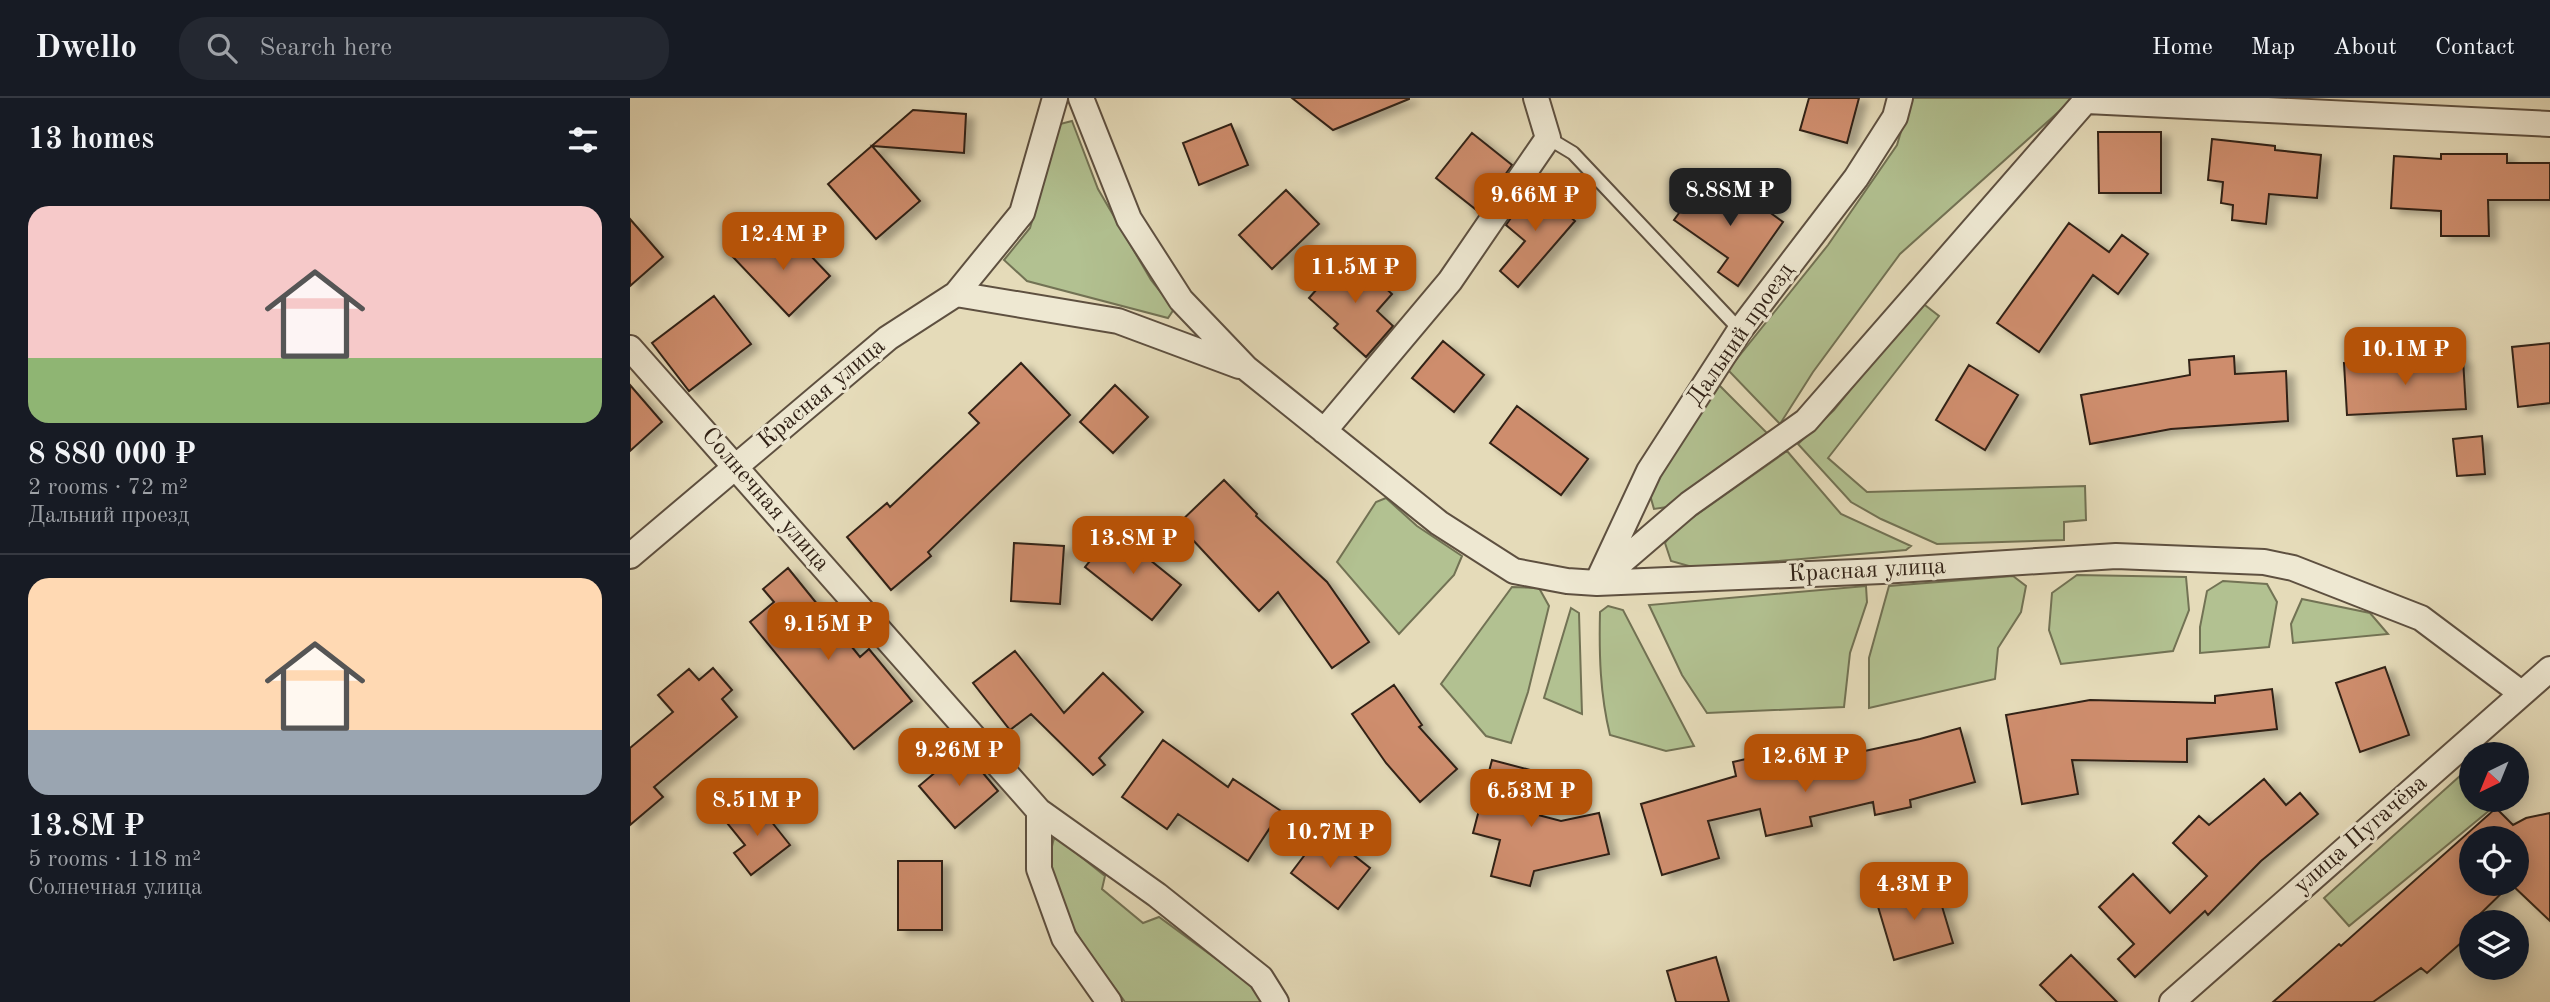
<!DOCTYPE html>
<meta charset="utf-8">
<style>
:root{--surface:#171b24;--page:#242831;--text:#f1f3f6;--muted:#9ea1a6;--line:#363941;--accent:#b45309}
body{margin:0;font-family:"Old Standard TT",serif;background:var(--page);color:var(--text);height:100vh;display:flex;flex-direction:column;font-size:26px;white-space:nowrap}
*{box-sizing:border-box;margin:0}
p{font-size:23px;color:var(--muted)}
.icon{flex:none;width:38px;height:38px;fill:none;stroke:currentColor;stroke-width:2;stroke-linecap:round;stroke-linejoin:round}
.map{position:relative;flex:1;overflow:hidden}
.panel{display:flex;flex-direction:column;background:var(--surface);width:630px}
.panel>*{flex:none}
.needle{width:46px;rotate:223deg}
.controls{position:absolute;left:1829px;top:644px;display:grid;gap:14px}
.controls a{display:grid;place-items:center;width:70px;height:70px;border-radius:50%;background:var(--surface);box-shadow:0 4px 18px #0003;font-size:35px}
.price{position:absolute;translate:-50% -60px;padding:0 16px;border-radius:14px;background:var(--accent);color:#fff;font-size:23px;line-height:46px;filter:drop-shadow(0 2px 4px #0008)}
.price::after{content:'';position:absolute;left:50%;top:42px;width:21px;height:16px;margin-left:-10px;background:inherit;clip-path:polygon(0 0,100% 0,50% 100%)}
.price.current{background:#222;color:#fff}
ul{padding:0;list-style:none}
li{display:grid;align-content:center;gap:14px;height:371px;padding:0 28px}
li+li{border-top:2px solid var(--line)}
li span{display:grid;place-items:center;height:217px;border-radius:21px;color:#555}
li>.icon{margin-inline-start:auto}
span .icon{width:126px;height:126px;fill:#fffc;stroke-width:1}
li b{font-size:30px}
h2{display:flex;justify-content:space-between;align-items:center;height:84px;padding:0 28px;font-size:30px}
header{display:flex;align-items:center;gap:42px;box-sizing:border-box;height:98px;padding:0 35px;background:var(--surface);border-bottom:2px solid var(--line)}
header strong{font-size:33px}
nav{display:flex;gap:38px;margin-inline-start:auto;font-size:24px}
.search{width:490px;height:63px;background:var(--page);display:flex;align-items:center;gap:18px;box-sizing:border-box;padding:0 24px;border-radius:28px;color:var(--muted);font-size:26px}
main{display:flex;flex:1;min-height:0}
.map>svg:first-child{display:block}
.grass{fill:#b2c191;stroke:#727254;stroke-width:2}
.building{fill:#ce8d6d;stroke:#312217;stroke-width:2;fill-rule:evenodd;filter:url(#shadow)}
.lines{fill:none;stroke-linecap:round;stroke-linejoin:round}
.lane-casing{stroke:#5e5040;stroke-width:16}
.street-casing{stroke:#5e5040;stroke-width:28}
.lane{stroke:#eee8d2;stroke-width:12}
.street{stroke:#eee8d2;stroke-width:24}
.labels{text-anchor:middle;dominant-baseline:central;stroke-width:6;stroke-linejoin:round;paint-order:stroke}
.street-label{font-size:24px;fill:#312217;stroke:#eee8d2}
</style>
<header>
<strong>Dwello</strong>
<div class="search"><svg class="icon" aria-label="search" viewBox="0 0 24 24"><circle cx="10" cy="10" r="6"/><path d="M15 15l6 6"/></svg>Search here</div>
<nav><a>Home</a><a>Map</a><a>About</a><a>Contact</a></nav>
</header>
<main>
<section class="panel">
<h2>13 homes<svg class="icon" aria-label="filters" viewBox="0 0 24 24"><path d="M4 7h16M4 17h16"/><circle cx="9" cy="7" r="2"/><circle cx="15" cy="17" r="2"/></svg></h2>
<ul>
<li><span style="background:linear-gradient(#f6c9c9 70%,#8fb573 0)"><svg class="icon" aria-label="home" viewBox="0 0 24 24"><path d="M3 11l9-7 9 7M6 9v11h12V9"/></svg></span><div><b>8 880 000 ₽</b><p>2 rooms · 72 m²</p><p>Дальний проезд</p></div></li>
<li><span style="background:linear-gradient(#ffd9b3 70%,#9aa5b1 0)"><svg class="icon" aria-label="home" viewBox="0 0 24 24"><path d="M3 11l9-7 9 7M6 9v11h12V9"/></svg></span><div><b>13.8M ₽</b><p>5 rooms · 118 m²</p><p>Солнечная улица</p></div></li>
</ul>
</section>
<div class="map">
<svg width="1920" height="904" viewBox="0 0 1920 904">
<defs>
<filter id="shadow"><feDropShadow dx="8" dy="4.5" stdDeviation="3.5" flood-color="#0004"/></filter>
</defs>
<rect width="100%" height="100%" fill="#e5dbb9"/>
<filter id="stains"><feTurbulence type="fractalNoise" baseFrequency=".00286" numOctaves="4"/><feColorMatrix values="0 0 0 0 .2 0 0 0 0 .09 0 0 0 0 .02 0 0 0 .5 -.17"/></filter>
<radialGradient id="worn" r=".72"><stop offset=".6" stop-color="#630" stop-opacity="0"/><stop offset="1" stop-color="#630" stop-opacity=".3"/></radialGradient>
<path class="grass" d="M 1281,0 L 1444,0 L 1270,156 L 1183,274 L 1150,326 L 1098,272 L 1198,147 L 1267,47 Z
M 442,23 L 468,91 L 521,182 L 544,211 L 538,220 L 397,183 L 374,162 L 400,130 L 430,26 Z
M 1291,204 L 1309,218 L 1198,360 L 1237,394 L 1455,388 L 1456,422 L 1434,424 L 1434,442 L 1307,446 L 1251,421 L 1221,404 L 1168,346 L 1204,312 Z
M 1089,287 L 1140,338 L 1037,409 L 1024,411 L 1020,397 L 1031,373 Z
M 1157,353 L 1211,416 L 1281,448 L 1276,452 L 1066,470 L 1041,463 L 1035,445 L 1045,432 Z
M 756,400 L 787,428 L 832,458 L 824,477 L 769,536 L 707,464 L 746,404 Z
M 1447,477 L 1556,479 L 1559,512 L 1543,553 L 1431,566 L 1419,532 L 1422,495 Z
M 1383,478 L 1396,488 L 1391,514 L 1368,550 L 1365,581 L 1239,610 L 1239,560 L 1259,488 Z
M 1593,483 L 1637,486 L 1647,504 L 1639,549 L 1570,555 L 1570,529 L 1577,493 Z
M 1236,488 L 1237,504 L 1220,555 L 1214,609 L 1077,615 L 1052,577 L 1019,507 Z
M 882,489 L 909,490 L 919,508 L 898,594 L 881,645 L 856,638 L 811,586 Z
M 1672,501 L 1740,515 L 1758,536 L 1663,545 L 1661,526 Z
M 978,508 L 993,512 L 1064,648 L 1036,653 L 980,637 C 970,596 969,556 970,514 Z
M 941,510 L 949,515 L 952,616 L 914,600 Z
M 1841,668 L 1841,702 L 1872,702 L 1719,828 L 1694,800 Z
M 425,738 L 475,778 L 472,791 L 513,825 L 529,819 L 619,885 L 632,904 L 495,904 C 465,862 404,792 425,738 Z"/>
<path class="building" d="M 662,0 L 779,0 L 779,1 L 703,32 Z
M 1179,0 L 1229,0 L 1217,45 L 1170,32 Z
M 283,12 L 336,16 L 334,55 L 242,48 L 290,103 L 246,141 L 198,86 Z
M 601,26 L 618,67 L 569,87 L 553,45 Z
M 1468,34 L 1531,34 L 1531,95 L 1469,95 Z
M 842,35 L 882,67 L 849,114 L 806,80 Z
M 1582,41 L 1645,48 L 1645,52 L 1691,57 L 1687,100 L 1639,96 L 1636,126 L 1602,122 L 1603,107 L 1591,105 L 1593,84 L 1578,82 Z
M 1811,56 L 1877,56 L 1877,65 L 1920,65 L 1920,102 L 1858,102 L 1859,138 L 1811,138 L 1811,113 L 1761,110 L 1764,58 L 1811,61 Z
M 1072,83 L 1105,106 L 1113,95 L 1153,124 L 1108,188 L 1088,174 L 1098,160 L 1044,122 Z
M 904,87 L 945,123 L 888,189 L 870,173 L 895,143 L 876,127 Z
M 656,92 L 689,126 L 642,171 L 609,137 Z
M 0,121 L 33,159 L 0,188 Z
M 1439,125 L 1479,154 L 1492,137 L 1518,156 L 1488,196 L 1463,177 L 1409,254 L 1367,225 Z
M 159,135 L 200,178 L 159,218 L 102,158 L 120,140 L 136,157 Z
M 718,156 L 762,196 L 747,213 L 763,228 L 736,259 L 704,230 L 708,226 L 679,200 Z
M 84,198 L 121,246 L 59,293 L 22,245 Z
M 813,243 L 854,277 L 824,314 L 782,280 Z
M 1920,245 L 1920,305 L 1888,309 L 1882,249 Z
M 1604,258 L 1605,276 L 1656,273 L 1658,323 L 1541,331 L 1460,346 L 1451,297 L 1560,277 L 1559,262 Z
M 1833,261 L 1836,311 L 1717,317 L 1714,265 Z
M 391,265 L 440,317 L 298,454 L 301,458 L 261,492 L 217,439 L 257,405 L 260,409 L 349,325 L 339,315 Z
M 1339,267 L 1388,297 L 1355,352 L 1306,322 Z
M 0,287 L 32,324 L 0,353 Z
M 485,287 L 518,319 L 483,355 L 450,324 Z
M 887,308 L 958,361 L 931,397 L 860,345 Z
M 1852,338 L 1855,376 L 1827,378 L 1823,341 Z
M 594,382 L 627,416 L 626,418 L 697,484 L 739,544 L 702,570 L 648,494 L 629,513 L 548,426 Z
M 484,433 L 551,487 L 522,522 L 455,469 Z
M 384,445 L 434,448 L 430,506 L 381,503 Z
M 158,470 L 230,559 L 239,551 L 282,603 L 224,651 L 120,524 L 144,504 L 133,491 Z
M 385,553 L 434,615 L 473,575 L 513,614 L 469,660 L 475,667 L 463,677 L 401,616 L 380,632 L 343,585 Z
M 1755,569 L 1779,637 L 1730,654 L 1706,585 Z
M 83,570 L 102,592 L 92,601 L 107,619 L 24,689 L 33,699 L 0,727 L 0,650 L 43,614 L 28,597 L 59,571 L 69,582 Z
M 764,587 L 792,627 L 789,629 L 827,671 L 790,704 L 756,665 L 722,616 Z
M 1642,591 L 1647,631 L 1557,641 L 1557,664 L 1442,662 L 1448,696 L 1392,706 L 1376,617 L 1460,602 L 1585,605 L 1585,598 Z
M 1330,630 L 1345,684 L 1280,702 L 1281,709 L 1245,717 L 1243,704 L 1180,719 L 1182,728 L 1136,738 L 1130,711 L 1078,723 L 1089,760 L 1032,777 L 1011,706 L 1106,678 L 1103,664 L 1129,658 L 1133,675 L 1290,641 Z
M 533,642 L 598,689 L 603,681 L 651,713 L 618,763 L 548,716 L 537,731 L 492,699 Z
M 333,651 L 368,693 L 325,730 L 289,688 Z
M 862,662 L 904,673 L 893,713 L 931,723 L 969,715 L 979,756 L 904,773 L 900,788 L 861,778 L 870,742 L 843,735 Z
M 1634,681 L 1656,707 L 1670,695 L 1688,716 L 1631,763 L 1578,817 L 1575,813 L 1505,879 L 1488,861 L 1504,846 L 1469,809 L 1503,776 L 1540,815 L 1577,778 L 1543,745 L 1569,718 L 1579,727 Z
M 125,703 L 160,747 L 121,777 L 104,755 L 115,747 L 97,725 Z
M 1866,710 L 1883,727 L 1896,720 L 1920,715 L 1920,823 L 1881,786 L 1846,820 L 1849,824 L 1841,824 L 1841,836 L 1797,875 L 1791,870 L 1743,904 L 1643,904 L 1709,846 L 1711,848 ZM 1841,740 L 1886,740 L 1886,786 L 1841,786 Z
M 693,733 L 740,770 L 708,811 L 661,775 Z
M 268,763 L 312,763 L 312,832 L 268,832 Z
M 1305,785 L 1323,845 L 1264,862 L 1246,802 Z
M 1441,857 L 1487,904 L 1427,904 L 1410,887 Z
M 1086,859 L 1099,904 L 1046,904 L 1037,873 Z"/>
<g class="lines">
<g class="lane-casing">
<path id="lane" d="M 918,40 L 943,55 L 1110,232"/>
</g>
<g class="street-casing">
<path id="street" d="M 451,0 L 499,121 L 551,202 L 616,270 L 809,425 L 884,473 L 937,483 L 967,485 L 1252,473 L 1486,458 L 1634,464 L 1663,470 L 1791,520 L 1891,595
M 1457,3 L 1920,26
M 326,196 L 488,223 L 609,268
M 0,250 L 409,713 L 527,797 L 631,880 L 646,904
M 694,333 L 820,183 L 918,40 L 906,0
M 0,458 L 258,240 L 326,196 L 392,115 L 425,0
M 970,478 L 1019,373 L 1110,232 L 1226,80 L 1265,19 L 1270,0
M 967,485 L 1059,406 L 1176,323 L 1458,0
M 409,713 L 409,771 L 434,840 L 479,904
M 1542,904 L 1920,571"/>
</g>
<use href="#lane" class="lane"/>
<use href="#street" class="street"/>
</g>
<g class="labels">
<g class="street-label">
<text transform="translate(1111 237) rotate(-55)">Дальний проезд</text>
<text transform="translate(192 296) rotate(-40)">Красная улица</text>
<text transform="translate(135 402) rotate(49)">Солнечная улица</text>
<text transform="translate(1237 473) rotate(-3)">Красная улица</text>
<text transform="translate(1731 737) rotate(-41)">улица Пугачёва</text>
</g>
</g>
<rect width="100%" height="100%" filter="url(#stains)"/>
<rect width="100%" height="100%" fill="url(#worn)"/>
</svg>
<div class="controls">
<a><svg class="needle" viewBox="-14 -14 28 28"><path d="M0-13l5 13h-10z" fill="#e53935"/><path d="M0 13l5-13h-10z" fill="#9ea1a6"/></svg></a>
<a><svg class="icon" aria-label="locate" viewBox="0 0 24 24"><circle cx="12" cy="12" r="6"/><path d="M12 2v4M12 18v4M2 12h4M18 12h4"/></svg></a>
<a><svg class="icon" aria-label="layers" viewBox="0 0 24 24"><path d="M12 4l9 5-9 5-9-5zM3 14l9 5 9-5"/></svg></a>
</div>
<b class="price current" style="left:1100px;top:130px">8.88M ₽</b>
<b class="price" style="left:905px;top:135px">9.66M ₽</b>
<b class="price" style="left:153px;top:174px">12.4M ₽</b>
<b class="price" style="left:725px;top:207px">11.5M ₽</b>
<b class="price" style="left:1775px;top:289px">10.1M ₽</b>
<b class="price" style="left:503px;top:478px">13.8M ₽</b>
<b class="price" style="left:198px;top:564px">9.15M ₽</b>
<b class="price" style="left:329px;top:690px">9.26M ₽</b>
<b class="price" style="left:1175px;top:696px">12.6M ₽</b>
<b class="price" style="left:901px;top:731px">6.53M ₽</b>
<b class="price" style="left:127px;top:740px">8.51M ₽</b>
<b class="price" style="left:700px;top:772px">10.7M ₽</b>
<b class="price" style="left:1284px;top:824px">4.3M ₽</b>
</div>
</main>
